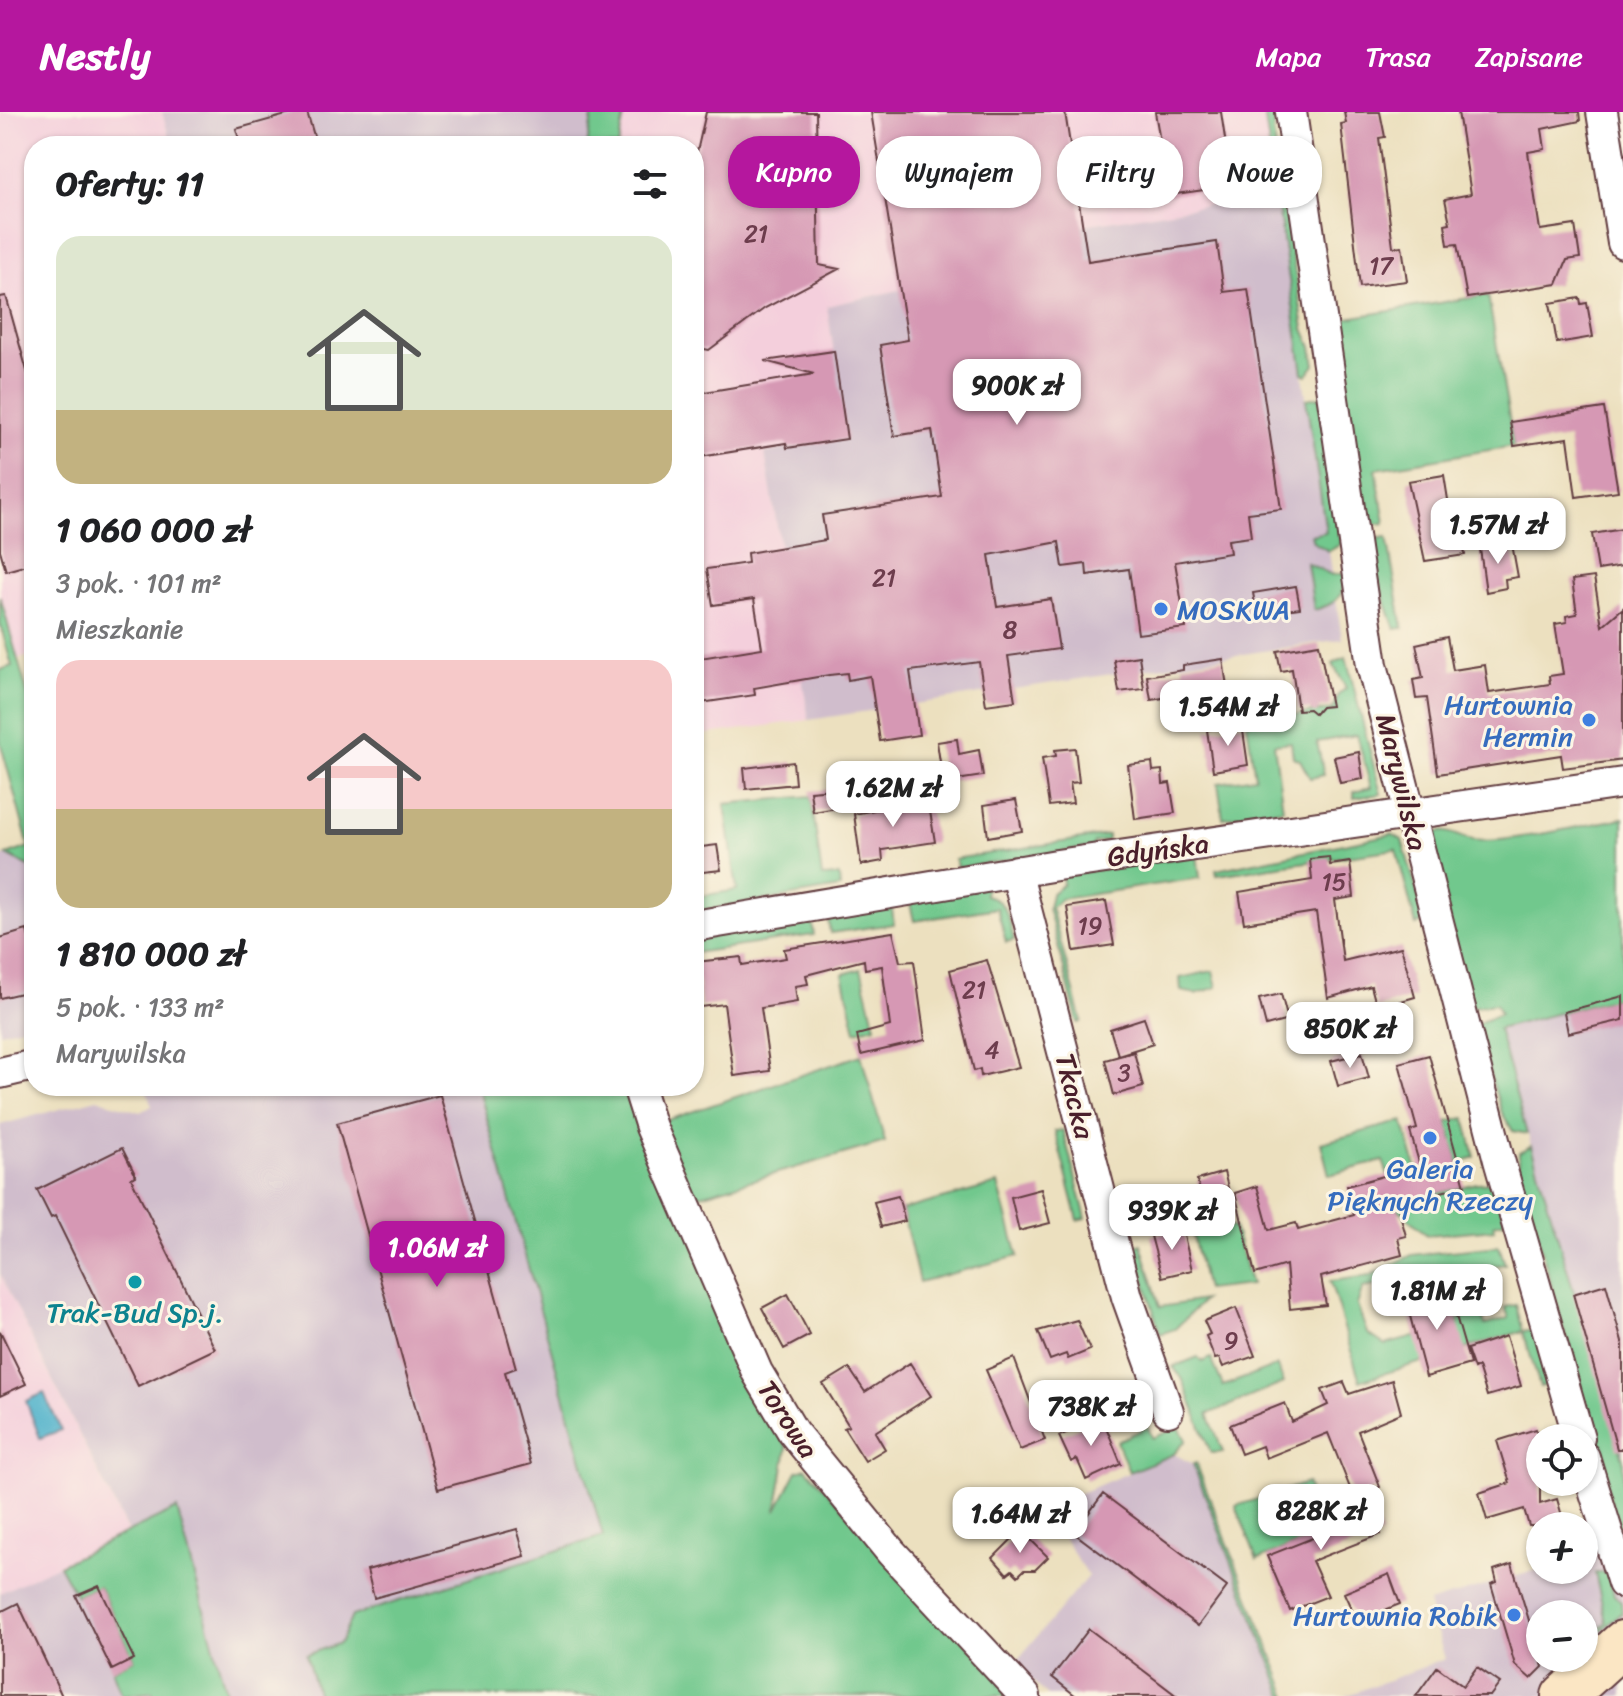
<!DOCTYPE html>
<html lang="pl">
<meta charset="utf-8">
<style>
:root{--surface:#fff;--page:#f2f2f2;--text:#202124;--muted:#757577;--accent:#b5179e}
body{margin:0;font-family:Sriracha,sans-serif;background:var(--page);color:var(--text);height:100vh;display:flex;flex-direction:column;font-size:30px;white-space:nowrap}
*{box-sizing:border-box;margin:0}
p{font-size:26px;color:var(--muted)}
.icon{flex:none;width:44px;height:44px;fill:none;stroke:currentColor;stroke-width:2;stroke-linecap:round;stroke-linejoin:round}
.map{position:relative;flex:1;overflow:hidden}
.details{position:absolute;left:24px;top:24px;width:680px;height:960px;display:flex;flex-direction:column;background:var(--surface);border-radius:32px;box-shadow:0 2px 6px #0004}
.details>*{flex:none}
.guide{position:absolute;left:728px;top:24px;width:760px;height:72px;display:flex;gap:16px}
.fabs{position:absolute;left:1526px;top:1312px;display:grid;gap:16px}
.fabs a{display:grid;place-items:center;width:72px;height:72px;border-radius:50%;background:var(--surface);box-shadow:0 2px 6px #0004;font-size:40px}
.price{position:absolute;translate:-50% -68px;padding:0 18px;border-radius:16px;background:#fff;color:#222;font-size:26px;line-height:52px;filter:drop-shadow(0 2px 4px #0008)}
.price::after{content:'';position:absolute;left:50%;top:48px;width:24px;height:18px;margin-left:-12px;background:inherit;clip-path:polygon(0 0,100% 0,50% 100%)}
.price.active{background:var(--accent);color:#fff}
ul{padding:0;list-style:none}
li{display:grid;align-content:center;gap:16px;height:424px;padding:0 32px}
li span{display:grid;place-items:center;height:248px;border-radius:24px;color:#555}
li>.icon{margin-inline-start:auto}
span .icon{width:144px;height:144px;fill:#fffc;stroke-width:1}
li b{font-size:34px}
h2{display:flex;justify-content:space-between;align-items:center;height:96px;padding:0 32px;font-size:34px}
.chip{padding:0 28px;border-radius:32px;background:var(--surface);box-shadow:0 2px 6px #0004;font-size:28px;line-height:72px}
.chip.active{background:var(--accent);color:#fff}
header{display:flex;align-items:center;gap:48px;box-sizing:border-box;height:112px;padding:0 40px;background:var(--accent);color:#fff}
header strong{font-size:38px}
nav{display:flex;gap:44px;margin-inline-start:auto;font-size:28px}
.map>svg:first-child{display:block}
.built{fill:#f4cfdc}
.industrial{fill:#d0bdcc;fill-rule:evenodd}
.green{fill:#71c88d;stroke:#5e745c;stroke-width:2}
.water{fill:#4cb0cb;stroke:#4b687b;stroke-width:2}
.building{fill:#d698b4}
.lines{fill:none;stroke-linecap:round;stroke-linejoin:round}
.street-casing{stroke:#623c41;stroke-width:34}
.secondary-casing{stroke:#623c41;stroke-width:48}
.street{stroke:#fff;stroke-width:30}
.secondary{stroke:#fbe6c4;stroke-width:44}
.shop-dot{fill:#3f7fe0;stroke:#fcf5e5;stroke-width:3}
.culture-dot{fill:#0f9aa8;stroke:#fcf5e5;stroke-width:3}
.labels{text-anchor:middle;dominant-baseline:central;stroke-width:6;stroke-linejoin:round;paint-order:stroke}
.number-label{font-size:24px;fill:#6d3d4d}
.shop-label{font-size:28px;fill:#366cbe;stroke:#fcf5e5;text-anchor:end}
.street-label{font-size:28px;fill:#4a1f2b;stroke:#fcf5e5}
.culture-label{font-size:28px;fill:#0d838f;stroke:#fcf5e5}
</style>
<header>
<strong>Nestly</strong>
<nav><a>Mapa</a><a>Trasa</a><a>Zapisane</a></nav>
</header>
<div class="map">
<svg width="1623" height="1584" viewBox="0 0 1623 1584">
<rect width="100%" height="100%" fill="#fcf5e5"/>
<filter id="ink" filterUnits="userSpaceOnUse"><feTurbulence type="fractalNoise" baseFrequency=".0125" numOctaves="2"/><feDisplacementMap in="SourceGraphic" scale="16" xChannelSelector="R" yChannelSelector="G"/><feConvolveMatrix kernelMatrix="1 2 1 2 8 2 1 2 1" color-interpolation-filters="sRGB"/></filter>
<filter id="wash" filterUnits="userSpaceOnUse"><feTurbulence type="fractalNoise" baseFrequency=".006" numOctaves="4" result="noise"/><feDisplacementMap in="SourceGraphic" scale="32" xChannelSelector="R" yChannelSelector="G"/><feGaussianBlur stdDeviation="1.8" result="paint"/><feColorMatrix in="noise" values="0 0 0 0 0 0 0 0 0 0 0 0 0 0 0 0 0 1.4 0 .05"/><feComposite in="paint" operator="in"/></filter>
<g filter="url(#wash)">
<rect width="100%" height="100%" fill="#ece0bf"/>
<path class="built" d="M 0,0 L 162,0 L 172,34 L 34,34 L 34,543 L 18,547 L 0,484 Z
M 625,0 L 1264,0 L 1276,82 L 894,144 L 900,178 L 827,194 L 847,327 L 765,341 L 809,608 L 694,624 L 694,34 L 618,34 Z
M 0,1162 L 128,1421 L 0,1481 Z"/>
<path class="industrial" d="M 162,0 L 593,0 L 587,34 L 172,34 Z
M 1276,82 L 1342,527 L 809,608 L 765,341 L 847,327 L 827,194 L 900,178 L 894,144 Z
M 7,743 L 31,756 L 34,765 L 34,912 L 0,920 L 0,745 Z
M 1623,884 L 1623,1347 L 1610,1303 L 1607,1303 L 1498,916 Z
M 145,974 L 478,974 L 603,1424 L 352,1504 L 340,1531 L 306,1544 L 318,1584 L 0,1584 L 0,1481 L 128,1420 L 0,1162 L 0,1013 L 97,987 L 140,1000 L 152,994 Z
M 1174,1342 L 1193,1352 L 1284,1584 L 1048,1584 L 1014,1552 L 1088,1464 L 1044,1396 Z
M 1623,1432 L 1623,1584 L 1345,1584 L 1445,1547 L 1428,1491 L 1540,1457 L 1584,1458 L 1584,1444 ZM 1540,1502 L 1584,1502 L 1584,1546 L 1540,1546 Z"/>
<path class="green" d="M 593,0 L 625,0 L 618,34 L 587,34 Z
M 1264,0 L 1277,0 L 1273,20 L 1304,217 L 1312,235 L 1315,253 L 1307,263 L 1303,261 Z
M 1488,183 L 1514,334 L 1376,357 L 1385,411 L 1364,414 L 1335,208 Z
M 1320,285 L 1341,432 L 1329,439 L 1313,430 L 1311,423 L 1326,420 L 1306,287 Z
M 1387,425 L 1403,516 L 1395,517 L 1375,460 L 1369,428 Z
M 1307,451 L 1332,463 L 1346,461 C 1344,485 1337,492 1314,498 Z
M 0,484 L 34,605 L 34,765 L 31,756 L 7,743 L 29,735 L 0,629 L 0,558 L 12,554 L 0,511 Z
M 1346,545 L 1381,682 L 1354,686 L 1354,680 L 1371,676 L 1357,623 L 1317,630 L 1324,663 L 1310,666 L 1300,648 L 1293,645 L 1291,630 L 1274,632 L 1283,697 L 1223,706 L 1218,671 L 1255,665 L 1247,611 L 1333,597 L 1338,583 L 1346,576 L 1333,552 Z
M 811,684 L 822,765 L 839,764 L 840,776 L 694,800 L 694,785 L 737,778 L 725,692 Z
M 1623,706 L 1623,884 L 1498,917 L 1527,1022 L 1513,1019 L 1502,1001 L 1474,913 L 1500,902 L 1496,892 L 1471,895 L 1427,727 C 1444,711 1454,725 1473,728 C 1500,733 1590,712 1623,706 Z
M 1392,722 L 1402,728 L 1426,810 L 1416,813 L 1396,737 L 1217,763 L 1216,758 Z
M 1108,723 L 1108,728 L 1094,731 L 1094,735 L 958,756 L 954,747 Z
M 1197,743 L 1200,766 L 1061,787 L 1051,795 L 1082,909 L 1078,911 L 1048,796 L 1051,782 L 1063,772 L 1062,763 Z
M 986,775 L 985,783 C 1008,788 1009,808 1014,828 L 1006,830 L 997,796 L 914,809 L 909,787 Z
M 891,790 L 894,812 L 830,821 L 827,801 Z
M 811,804 L 814,823 L 694,841 L 694,823 Z
M 861,857 L 875,914 L 856,919 L 843,862 Z
M 1213,859 L 1217,875 L 1196,882 L 1181,879 L 1180,866 Z
M 861,943 L 885,1030 L 697,1084 L 707,1112 L 712,1113 L 704,1117 L 661,1010 Z
M 478,974 L 627,974 L 787,1336 L 776,1400 L 797,1359 L 806,1356 L 1015,1584 L 318,1584 L 306,1543 L 340,1531 L 352,1504 L 603,1424 Z
M 1465,1006 L 1475,1045 L 1458,1051 L 1447,1010 Z
M 1403,1009 L 1418,1062 L 1389,1065 L 1383,1049 L 1329,1063 L 1321,1031 Z
M 1063,1018 L 1086,1106 L 1078,1108 L 1055,1019 Z
M 1531,1034 L 1623,1347 L 1623,1433 L 1519,1056 L 1519,1040 Z
M 1494,1070 L 1505,1109 L 1494,1112 L 1495,1117 L 1427,1123 L 1393,1092 L 1477,1071 Z
M 998,1072 L 1018,1144 L 919,1170 L 902,1098 Z
M 1234,1115 L 1251,1173 L 1206,1178 L 1191,1116 Z
M 1141,1132 L 1160,1195 L 1204,1188 L 1175,1217 L 1160,1222 L 1135,1134 Z
M 1499,1134 L 1505,1152 L 1363,1176 L 1357,1193 L 1367,1221 L 1385,1233 L 1458,1213 L 1457,1207 L 1481,1201 L 1485,1213 L 1509,1206 L 1505,1195 L 1516,1193 L 1523,1219 L 1535,1217 L 1551,1272 L 1540,1275 L 1523,1219 L 1360,1269 L 1330,1169 L 1369,1164 L 1412,1143 Z
M 1198,1245 L 1202,1250 L 1211,1246 L 1223,1274 L 1277,1254 L 1284,1271 L 1208,1302 L 1223,1340 L 1211,1341 L 1182,1266 L 1173,1255 Z
M 1148,1315 L 1152,1326 L 1179,1315 L 1186,1328 L 1174,1342 L 1129,1360 L 1117,1329 Z
M 1196,1351 L 1288,1584 L 1284,1584 L 1193,1352 Z
M 1307,1371 L 1323,1422 L 1257,1448 L 1236,1394 Z
M 177,1397 L 227,1584 L 154,1584 L 152,1580 L 122,1584 L 112,1558 L 134,1547 L 99,1474 L 76,1484 L 59,1453 Z
M 1595,1461 L 1608,1461 L 1614,1483 L 1621,1489 L 1622,1501 L 1584,1533 L 1606,1510 Z"/>
<path class="water" d="M 44,1281 L 61,1318 L 40,1326 L 26,1289 Z"/>
<g id="blocks">
<path class="building" d="M 297,0 L 307,0 L 317,34 L 241,34 L 236,17 Z
M 706,0 L 816,0 L 819,153 L 839,157 L 765,196 L 709,238 L 694,235 L 694,53 Z
M 871,0 L 1065,0 L 1088,149 L 1217,130 L 1224,180 L 1248,177 L 1281,397 L 1248,401 L 1251,425 L 1228,428 L 1230,441 L 1175,450 L 1186,516 L 1138,522 L 1129,457 L 1087,463 L 1086,452 L 1063,455 L 1059,430 L 989,443 L 997,495 L 1051,487 L 1059,537 L 1008,544 L 1015,589 L 986,593 L 979,550 L 910,559 L 919,623 L 880,629 L 870,564 L 848,568 L 847,561 L 829,563 L 754,576 L 755,583 L 694,592 L 694,547 L 762,536 L 754,487 L 713,493 L 707,457 L 748,451 L 747,441 L 826,428 L 822,403 L 942,385 L 932,318 L 894,324 L 880,233 L 908,228 Z
M 1155,0 L 1221,0 L 1232,74 L 1127,89 L 1120,41 L 1161,35 Z
M 1344,0 L 1380,0 L 1385,25 L 1379,26 L 1393,135 L 1402,134 L 1407,169 L 1360,175 L 1341,12 L 1346,11 Z
M 1458,0 L 1579,0 L 1580,9 L 1542,17 L 1545,37 L 1528,40 L 1540,118 L 1575,113 L 1580,146 L 1567,148 L 1557,172 L 1467,186 L 1457,132 L 1448,133 L 1445,112 L 1450,111 L 1445,87 L 1471,82 Z
M 6,184 L 34,284 L 34,451 L 6,459 L 0,438 L 0,185 Z
M 1580,186 L 1581,192 L 1587,191 L 1593,225 L 1557,231 L 1550,191 Z
M 834,239 L 847,327 L 787,336 L 786,331 L 694,346 L 694,288 L 699,281 L 814,262 L 765,249 Z
M 1604,296 L 1618,379 L 1576,385 L 1568,326 L 1514,334 L 1510,310 Z
M 1444,363 L 1454,425 L 1462,423 L 1465,443 L 1425,449 L 1408,369 Z
M 1549,395 L 1554,423 L 1529,427 L 1524,400 Z
M 1623,417 L 1623,454 L 1598,458 L 1592,422 Z
M 1512,432 L 1518,465 L 1505,467 L 1506,476 L 1486,480 L 1480,437 Z
M 1594,465 L 1602,514 L 1623,496 L 1623,648 L 1563,656 L 1561,643 L 1438,662 L 1427,586 L 1416,587 L 1413,568 L 1423,566 L 1416,532 L 1447,525 L 1453,558 L 1485,553 L 1489,581 L 1550,572 L 1549,564 L 1563,562 L 1555,512 L 1567,510 L 1566,504 L 1577,502 L 1572,468 Z
M 1296,474 L 1300,496 L 1257,502 L 1253,481 Z
M 1319,532 L 1331,594 L 1321,595 L 1315,602 L 1309,597 L 1298,598 L 1292,557 L 1281,559 L 1277,539 Z
M 1139,544 L 1144,577 L 1119,580 L 1114,548 Z
M 1223,547 L 1227,575 L 1151,588 L 1147,564 L 1183,558 L 1183,553 Z
M 1242,612 L 1248,653 L 1213,659 L 1207,618 Z
M 957,627 L 959,642 L 979,638 L 983,664 L 943,670 L 937,630 Z
M 1075,636 L 1079,670 L 1070,671 L 1073,691 L 1049,694 L 1042,646 L 1056,644 L 1055,638 Z
M 1359,640 L 1363,667 L 1340,671 L 1334,645 Z
M 793,650 L 795,672 L 746,677 L 744,656 Z
M 1152,650 L 1153,659 L 1162,658 L 1163,672 L 1170,671 L 1175,701 L 1135,707 L 1128,653 Z
M 834,677 L 837,696 L 813,700 L 810,679 Z
M 928,687 L 935,730 L 882,738 L 883,749 L 861,753 L 854,702 L 880,697 L 879,694 Z
M 1016,688 L 1022,719 L 988,725 L 984,693 Z
M 717,733 L 721,758 L 694,761 L 694,736 Z
M 1329,745 L 1330,753 L 1350,750 L 1354,785 L 1335,788 L 1343,849 L 1401,835 L 1415,885 L 1377,896 L 1371,874 L 1328,886 L 1316,800 L 1244,811 L 1239,780 L 1312,768 L 1310,747 Z
M 1106,789 L 1114,833 L 1074,839 L 1067,795 Z
M 27,818 L 34,845 L 34,878 L 0,886 L 0,826 Z
M 893,820 L 900,850 L 914,849 L 925,928 L 861,943 L 857,923 L 890,914 L 882,854 L 865,857 L 864,848 L 806,863 L 808,872 L 795,874 L 797,890 L 761,896 L 770,959 L 734,964 L 724,892 L 701,895 L 696,850 L 741,845 L 742,853 L 786,846 L 784,837 Z
M 987,848 L 1019,955 L 981,964 L 980,957 L 974,959 L 950,858 Z
M 1281,882 L 1288,908 L 1266,914 L 1259,887 Z
M 1623,884 L 1623,908 L 1568,921 L 1564,900 Z
M 1144,906 L 1153,932 L 1118,943 L 1110,917 Z
M 1134,940 L 1143,975 L 1114,983 L 1105,948 Z
M 1362,941 L 1369,966 L 1338,974 L 1331,949 Z
M 1429,943 L 1465,1074 L 1397,1091 L 1406,1124 L 1398,1126 L 1402,1143 L 1321,1165 L 1326,1193 L 1290,1197 L 1286,1153 L 1255,1162 L 1235,1081 L 1257,1074 L 1269,1118 L 1296,1111 L 1298,1118 L 1354,1103 L 1347,1074 L 1420,1054 L 1410,1019 L 1417,1017 L 1399,951 Z
M 440,983 L 516,1256 L 505,1260 L 531,1352 L 438,1377 L 337,1011 Z
M 122,1036 L 136,1064 L 131,1066 L 215,1237 L 138,1274 L 55,1104 L 51,1106 L 37,1078 Z
M 1224,1060 L 1233,1095 L 1207,1102 L 1197,1068 Z
M 1041,1077 L 1050,1111 L 1019,1119 L 1011,1085 Z
M 898,1084 L 905,1109 L 881,1115 L 874,1090 Z
M 1182,1115 L 1192,1158 L 1162,1165 L 1151,1124 Z
M 1606,1172 L 1623,1233 L 1623,1337 L 1617,1337 L 1573,1182 Z
M 1438,1176 L 1440,1183 L 1449,1180 L 1470,1252 L 1426,1265 L 1405,1185 Z
M 788,1182 L 810,1223 L 784,1237 L 762,1196 Z
M 1236,1196 L 1255,1244 L 1223,1255 L 1219,1246 L 1215,1247 L 1206,1224 L 1210,1222 L 1204,1209 Z
M 1077,1208 L 1090,1238 L 1068,1247 L 1066,1242 L 1050,1248 L 1038,1219 Z
M 0,1219 L 26,1272 L 0,1284 Z
M 1506,1224 L 1521,1274 L 1487,1284 L 1478,1255 L 1474,1257 L 1467,1237 Z
M 1014,1246 L 1045,1328 L 1020,1338 L 986,1258 Z
M 910,1251 L 931,1284 L 875,1320 L 885,1337 L 865,1349 L 844,1316 L 849,1314 L 823,1272 L 849,1256 L 865,1280 Z
M 1392,1268 L 1401,1301 L 1358,1319 L 1380,1375 L 1354,1386 L 1328,1321 L 1266,1346 L 1262,1334 L 1241,1342 L 1230,1313 L 1285,1291 L 1292,1310 L 1328,1293 L 1322,1278 L 1344,1270 L 1349,1282 Z
M 1102,1305 L 1121,1352 L 1086,1368 L 1077,1347 L 1071,1350 L 1059,1324 Z
M 1536,1317 L 1540,1332 L 1540,1392 L 1557,1387 L 1565,1414 L 1529,1414 L 1524,1397 L 1487,1408 L 1479,1381 L 1510,1371 L 1497,1329 Z
M 1103,1382 L 1227,1475 L 1198,1514 L 1074,1421 Z
M 1368,1386 L 1381,1422 L 1312,1449 L 1328,1484 L 1290,1499 L 1267,1444 L 1323,1422 L 1317,1405 Z
M 517,1417 L 525,1444 L 374,1486 L 367,1458 Z
M 1021,1418 L 1048,1445 L 1035,1458 L 1024,1458 L 1018,1464 L 1012,1458 L 1007,1462 L 993,1446 Z
M 1512,1452 L 1543,1555 L 1531,1567 L 1515,1553 L 1491,1472 L 1497,1470 L 1494,1458 Z
M 1389,1462 L 1400,1492 L 1357,1509 L 1344,1481 Z
M 99,1474 L 134,1547 L 112,1558 L 76,1484 Z
M 18,1491 L 62,1584 L 0,1584 L 0,1500 Z
M 1089,1517 L 1177,1584 L 1076,1584 L 1052,1565 Z
M 1437,1555 L 1463,1574 L 1477,1555 L 1500,1571 L 1490,1584 L 1416,1584 Z"/>
</g>
</g>
<g filter="url(#ink)">
<use href="#blocks" fill-opacity="0" stroke="#623c41" stroke-width="2"/>
<g class="lines">
<g class="street-casing">
<path id="street" d="M 1291,0 L 1372,553 L 1499,1048 L 1579,1326
M 1602,0 L 1623,131
M 1016,759 L 1127,1185 L 1168,1299
M 694,814 L 1057,753 L 1623,671
M 0,961 L 34,953
M 638,974 L 651,1015 L 757,1260 L 793,1320 L 891,1440 L 1025,1584
M 1584,1345 L 1623,1471"/>
</g>
<g class="secondary-casing">
<path id="secondary" d="M 1564,1584 L 1623,1531"/>
</g>
<use href="#street" class="street"/>
<use href="#secondary" class="secondary"/>
</g>
</g>
<g class="shop-dot">
<circle cx="1161" cy="497" r="8"/>
<circle cx="1589" cy="608" r="8"/>
<circle cx="1430" cy="1026" r="8"/>
<circle cx="1514" cy="1503" r="8"/>
</g>
<circle class="culture-dot" cx="135" cy="1170" r="8"/>
<g class="labels">
<g class="number-label">
<text x="756" y="122">21</text>
<text x="1381" y="154">17</text>
<text x="884" y="466">21</text>
<text x="1010" y="518">8</text>
<text x="1334" y="770">15</text>
<text x="1090" y="814">19</text>
<text x="974" y="878">21</text>
<text x="992" y="938">4</text>
<text x="1124" y="961">3</text>
<text x="1231" y="1229">9</text>
</g>
<g class="shop-label">
<text x="1177" y="497" text-anchor="start">MOSKWA</text>
<text x="1573" y="592">Hurtownia<tspan x="1573" dy="32">Hermin</tspan></text>
<text x="1430" y="1056" text-anchor="middle">Galeria<tspan x="1430" dy="32">Pięknych Rzeczy</tspan></text>
<text x="1498" y="1503">Hurtownia Robik</text>
</g>
<g class="street-label">
<text transform="translate(1402 670) rotate(76)">Marywilska</text>
<text transform="translate(1158 738) rotate(-8)">Gdyńska</text>
<text transform="translate(1075 984) rotate(76)">Tkacka</text>
<text transform="translate(788 1307) rotate(57)">Torowa</text>
</g>
<g class="culture-label">
<text x="135" y="1200">Trak-Bud Sp.j.</text>
</g>
</g>
</svg>
<div class="fabs">
<a><svg class="icon" aria-label="locate" viewBox="0 0 24 24"><circle cx="12" cy="12" r="6"/><path d="M12 2v4M12 18v4M2 12h4M18 12h4"/></svg></a>
<a>+</a>
<a>−</a>
</div>
<b class="price" style="left:1017px;top:315px">900K zł</b>
<b class="price" style="left:1498px;top:454px">1.57M zł</b>
<b class="price" style="left:1228px;top:636px">1.54M zł</b>
<b class="price" style="left:893px;top:717px">1.62M zł</b>
<b class="price" style="left:1350px;top:958px">850K zł</b>
<b class="price" style="left:1172px;top:1140px">939K zł</b>
<b class="price active" style="left:437px;top:1177px">1.06M zł</b>
<b class="price" style="left:1437px;top:1220px">1.81M zł</b>
<b class="price" style="left:1091px;top:1336px">738K zł</b>
<b class="price" style="left:1321px;top:1440px">828K zł</b>
<b class="price" style="left:1020px;top:1443px">1.64M zł</b>
<div class="guide">
<a class="chip active">Kupno</a>
<a class="chip">Wynajem</a>
<a class="chip">Filtry</a>
<a class="chip">Nowe</a>
</div>
<section class="details">
<h2>Oferty: 11<svg class="icon" aria-label="filters" viewBox="0 0 24 24"><path d="M4 7h16M4 17h16"/><circle cx="9" cy="7" r="2"/><circle cx="15" cy="17" r="2"/></svg></h2>
<ul>
<li><span style="background:linear-gradient(#dfe7d0 70%,#c2b280 0)"><svg class="icon" aria-label="home" viewBox="0 0 24 24"><path d="M3 11l9-7 9 7M6 9v11h12V9"/></svg></span><div><b>1 060 000 zł</b><p>3 pok. · 101 m²</p><p>Mieszkanie</p></div></li>
<li><span style="background:linear-gradient(#f6c9c9 60%,#c2b280 0)"><svg class="icon" aria-label="home" viewBox="0 0 24 24"><path d="M3 11l9-7 9 7M6 9v11h12V9"/></svg></span><div><b>1 810 000 zł</b><p>5 pok. · 133 m²</p><p>Marywilska</p></div></li>
</ul>
</section>
</div>
